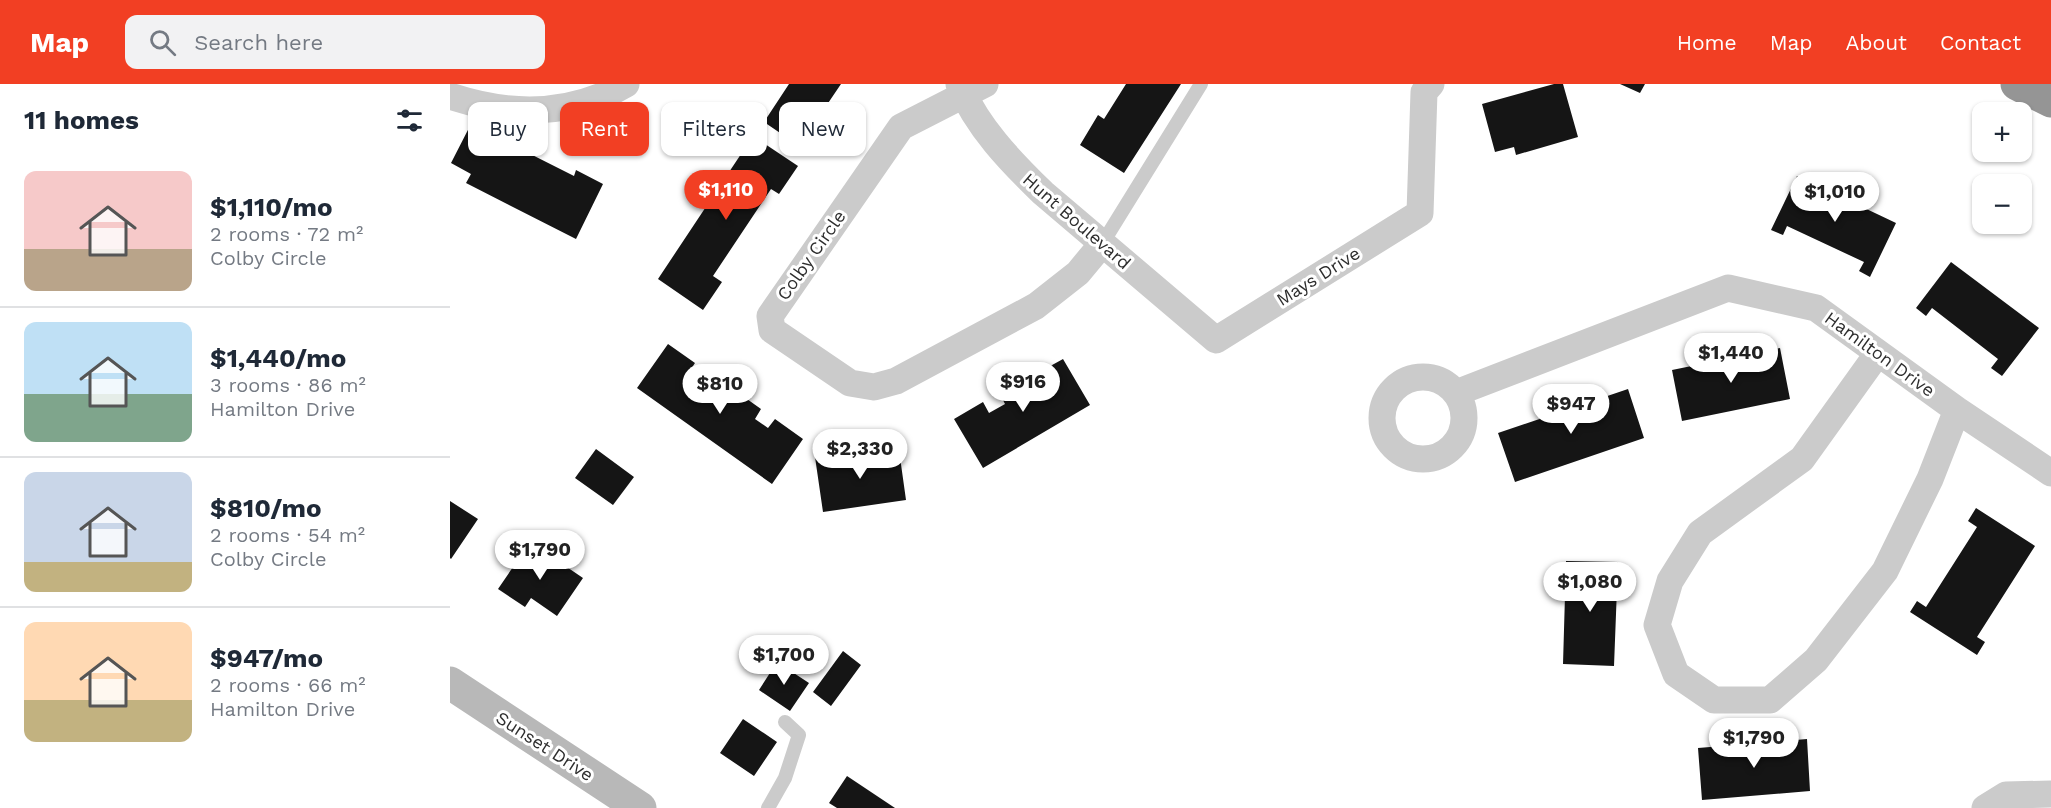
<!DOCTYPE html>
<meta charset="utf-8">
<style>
:root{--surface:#fff;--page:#f2f2f3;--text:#1f2937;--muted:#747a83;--line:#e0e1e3;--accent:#f23f23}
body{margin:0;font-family:"Work Sans",sans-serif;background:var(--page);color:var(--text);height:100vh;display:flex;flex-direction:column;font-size:22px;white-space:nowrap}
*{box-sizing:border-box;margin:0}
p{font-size:20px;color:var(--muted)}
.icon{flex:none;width:33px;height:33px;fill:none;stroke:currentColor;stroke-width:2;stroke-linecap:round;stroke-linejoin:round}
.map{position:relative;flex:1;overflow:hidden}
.side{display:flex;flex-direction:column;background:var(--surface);width:450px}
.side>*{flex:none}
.guide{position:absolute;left:18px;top:18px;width:570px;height:54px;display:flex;gap:12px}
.fabs{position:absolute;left:1522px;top:18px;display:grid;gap:12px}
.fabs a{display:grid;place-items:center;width:60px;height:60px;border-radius:12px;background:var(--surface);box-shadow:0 2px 4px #0004;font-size:30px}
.price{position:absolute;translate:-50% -51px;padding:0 14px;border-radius:21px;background:#fff;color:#222;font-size:20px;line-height:39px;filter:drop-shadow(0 2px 3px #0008)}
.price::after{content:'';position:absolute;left:50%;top:36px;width:18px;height:14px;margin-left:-9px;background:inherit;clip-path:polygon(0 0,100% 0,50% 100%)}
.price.current{background:var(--accent);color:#fff}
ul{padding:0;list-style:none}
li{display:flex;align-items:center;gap:18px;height:150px;padding:0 24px}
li+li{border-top:2px solid var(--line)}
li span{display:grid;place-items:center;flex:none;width:168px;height:120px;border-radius:12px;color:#555}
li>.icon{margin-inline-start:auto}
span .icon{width:72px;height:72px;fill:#fffc;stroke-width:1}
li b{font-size:26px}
h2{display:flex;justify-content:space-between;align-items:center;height:72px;padding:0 24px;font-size:26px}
.tag{padding:0 21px;border-radius:12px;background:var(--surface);box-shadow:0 2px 4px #0004;font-size:21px;line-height:54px}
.tag.current{background:var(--accent);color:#fff}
header{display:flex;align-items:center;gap:36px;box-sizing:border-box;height:84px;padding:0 30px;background:var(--accent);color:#fff}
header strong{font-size:28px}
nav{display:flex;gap:33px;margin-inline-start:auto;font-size:21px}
.search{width:420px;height:54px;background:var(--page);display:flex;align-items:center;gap:15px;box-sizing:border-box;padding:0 21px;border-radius:12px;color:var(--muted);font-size:22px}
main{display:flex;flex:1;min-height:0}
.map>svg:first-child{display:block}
.building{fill:#151515}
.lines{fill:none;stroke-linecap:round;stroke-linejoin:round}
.lane{stroke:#cbcbcb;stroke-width:14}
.street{stroke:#cbcbcb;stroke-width:27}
.secondary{stroke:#b8b8b8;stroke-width:33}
.highway{stroke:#959595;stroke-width:33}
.labels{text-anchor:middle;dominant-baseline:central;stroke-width:6;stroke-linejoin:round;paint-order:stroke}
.street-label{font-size:18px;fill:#2e2e2e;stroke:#fff}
</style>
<header>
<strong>Map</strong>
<div class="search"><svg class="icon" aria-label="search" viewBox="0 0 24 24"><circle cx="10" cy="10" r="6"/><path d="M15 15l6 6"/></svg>Search here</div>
<nav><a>Home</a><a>Map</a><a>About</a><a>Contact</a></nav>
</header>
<main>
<section class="side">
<h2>11 homes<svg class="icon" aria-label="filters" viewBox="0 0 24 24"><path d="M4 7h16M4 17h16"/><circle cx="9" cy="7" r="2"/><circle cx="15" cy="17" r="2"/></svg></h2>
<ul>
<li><span style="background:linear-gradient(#f6c9c9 65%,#b9a48a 0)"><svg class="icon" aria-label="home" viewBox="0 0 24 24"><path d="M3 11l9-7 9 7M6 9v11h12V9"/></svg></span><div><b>$1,110/mo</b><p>2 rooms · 72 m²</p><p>Colby Circle</p></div></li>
<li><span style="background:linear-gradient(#bfe0f5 60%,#7fa58c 0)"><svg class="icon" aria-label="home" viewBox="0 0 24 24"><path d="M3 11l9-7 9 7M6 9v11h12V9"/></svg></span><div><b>$1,440/mo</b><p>3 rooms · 86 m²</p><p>Hamilton Drive</p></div></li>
<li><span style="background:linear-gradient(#c9d6e8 75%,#c2b280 0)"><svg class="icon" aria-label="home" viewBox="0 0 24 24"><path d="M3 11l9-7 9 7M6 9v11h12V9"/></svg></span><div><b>$810/mo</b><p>2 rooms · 54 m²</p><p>Colby Circle</p></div></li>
<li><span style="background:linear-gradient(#ffd9b3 65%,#c2b280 0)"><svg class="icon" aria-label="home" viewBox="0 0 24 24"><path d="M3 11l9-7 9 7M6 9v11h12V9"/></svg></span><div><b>$947/mo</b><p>2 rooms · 66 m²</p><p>Hamilton Drive</p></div></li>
</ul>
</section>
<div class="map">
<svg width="1601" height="724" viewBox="0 0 1601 724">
<rect width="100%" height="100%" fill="#fff"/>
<path class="building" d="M 339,0 L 391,0 L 368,34 L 377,39 L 358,68 L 314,38 Z
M 676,0 L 731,0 L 674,89 L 630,61 L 648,31 L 654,35 Z
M 1104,0 L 1113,0 L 1128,53 L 1066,71 L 1064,63 L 1045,68 L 1032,20 Z
M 1170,0 L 1195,0 L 1190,9 Z
M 21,40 L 124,92 L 126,86 L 153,100 L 126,155 L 16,99 L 21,90 L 1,79 Z
M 303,52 L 348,82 L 329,110 L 321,105 L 263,192 L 272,198 L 253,226 L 208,195 Z
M 1347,92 L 1446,139 L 1420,193 L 1409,187 L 1414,178 L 1337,142 L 1333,151 L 1321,146 Z
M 1501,178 L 1589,244 L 1552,292 L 1541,284 L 1548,275 L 1482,224 L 1476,232 L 1466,224 Z
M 218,260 L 245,279 L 239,288 L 252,298 L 259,288 L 311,325 L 305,335 L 318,344 L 325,335 L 353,355 L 322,400 L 187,304 Z
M 1330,264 L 1340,315 L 1232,337 L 1222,286 Z
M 613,275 L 640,321 L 533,384 L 504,335 L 533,318 L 539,329 L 555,320 L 550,310 Z
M 1178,305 L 1194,354 L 1065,398 L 1048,349 Z
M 146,365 L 184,393 L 163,421 L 125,394 Z
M 449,366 L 456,416 L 373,428 L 365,373 L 397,369 L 397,374 Z
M 0,417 L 28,435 L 1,475 L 0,474 Z
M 1526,424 L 1585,462 L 1527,553 L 1535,558 L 1527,571 L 1460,528 L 1467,517 L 1476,523 L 1527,443 L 1518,437 Z
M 80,458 L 133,494 L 107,532 L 81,514 L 75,523 L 48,505 Z
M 1116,477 L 1168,478 L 1164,582 L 1113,580 Z
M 393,567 L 411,581 L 381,622 L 363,608 Z
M 327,578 L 359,599 L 340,627 L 309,606 Z
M 293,635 L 327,658 L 304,692 L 270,669 Z
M 1357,655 L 1360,707 L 1252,716 L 1248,664 Z
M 397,692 L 445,724 L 387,724 L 379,719 Z"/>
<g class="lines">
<path class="lane" d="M 652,160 L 751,0
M 318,724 L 335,694 L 349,651 L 335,638"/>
<path class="street" d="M 509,0 C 527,43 560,77 593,109 L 766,256 L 970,129 L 974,8 L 981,0
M 535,0 L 451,43 L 320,232 L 322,246 L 400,299 L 424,303 L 446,297 L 586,222 L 628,189 L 652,160
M 0,12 C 60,32 121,32 176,0
M 1428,269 L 1352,375 L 1250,449 L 1220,497 L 1207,541 L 1226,590 L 1264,616 L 1320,616 L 1366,576 L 1435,487 L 1480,395 L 1507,326
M932 334a41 41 0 1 1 82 0a41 41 0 1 1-82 0Z
M 1006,309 L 1278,204 L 1366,224 L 1507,326 L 1601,389
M 1535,724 L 1556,711 L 1601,710"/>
<path class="secondary" d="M 0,599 L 190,724"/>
<path class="highway" d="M 1567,0 L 1601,17"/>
</g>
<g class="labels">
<g class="street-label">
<text transform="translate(627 137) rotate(41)">Hunt Boulevard</text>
<text transform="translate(361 171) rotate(-55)">Colby Circle</text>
<text transform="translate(868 192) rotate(-32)">Mays Drive</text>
<text transform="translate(1430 270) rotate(36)">Hamilton Drive</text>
<text transform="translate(95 662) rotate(33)">Sunset Drive</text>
</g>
</g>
</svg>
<div class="fabs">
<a>+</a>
<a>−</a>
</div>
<b class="price current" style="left:276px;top:137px">$1,110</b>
<b class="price" style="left:1385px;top:139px">$1,010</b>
<b class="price" style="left:1281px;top:300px">$1,440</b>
<b class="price" style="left:573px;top:329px">$916</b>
<b class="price" style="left:270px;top:331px">$810</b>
<b class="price" style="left:1121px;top:351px">$947</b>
<b class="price" style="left:410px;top:396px">$2,330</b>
<b class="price" style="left:90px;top:497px">$1,790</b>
<b class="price" style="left:1140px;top:529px">$1,080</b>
<b class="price" style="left:334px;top:602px">$1,700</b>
<b class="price" style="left:1304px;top:685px">$1,790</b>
<div class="guide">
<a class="tag">Buy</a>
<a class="tag current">Rent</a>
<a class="tag">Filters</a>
<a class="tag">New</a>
</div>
</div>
</main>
